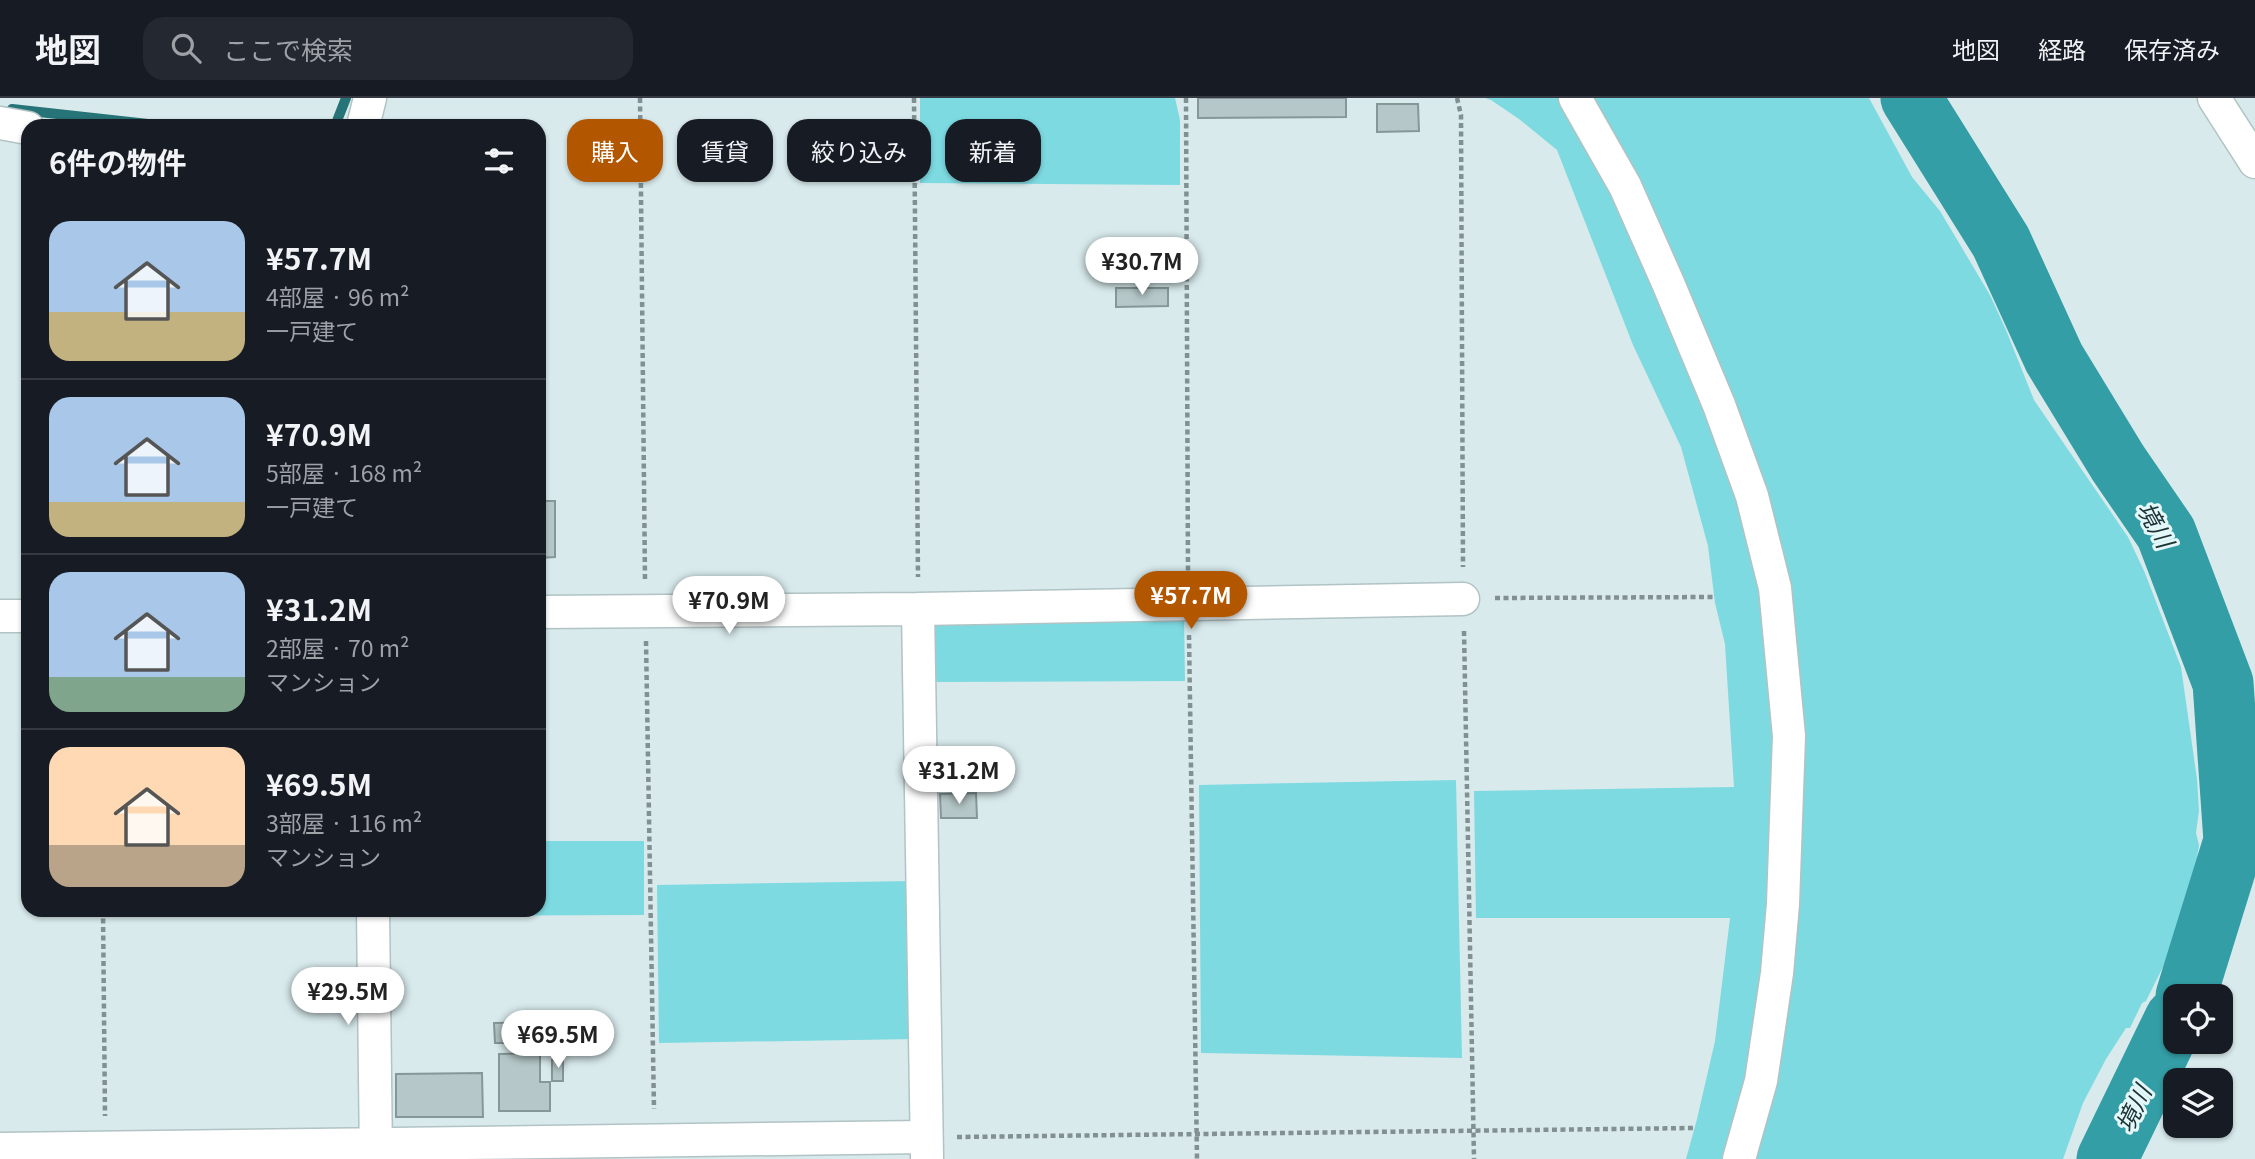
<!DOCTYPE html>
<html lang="ja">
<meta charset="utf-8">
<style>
:root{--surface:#171b24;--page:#242831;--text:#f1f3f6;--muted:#9ea1a6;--line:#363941;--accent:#b35600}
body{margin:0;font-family:Georgia,"Noto Sans JP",serif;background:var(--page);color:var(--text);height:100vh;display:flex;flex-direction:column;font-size:26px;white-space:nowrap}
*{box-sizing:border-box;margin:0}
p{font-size:23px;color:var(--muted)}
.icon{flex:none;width:38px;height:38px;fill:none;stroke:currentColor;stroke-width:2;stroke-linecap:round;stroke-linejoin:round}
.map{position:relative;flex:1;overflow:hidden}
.drawer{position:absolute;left:21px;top:21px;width:525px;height:798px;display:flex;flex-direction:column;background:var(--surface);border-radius:21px;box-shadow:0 2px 5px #0004}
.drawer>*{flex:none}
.banner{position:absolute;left:567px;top:21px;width:665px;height:63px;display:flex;gap:14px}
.fabs{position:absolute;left:2163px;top:886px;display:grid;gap:14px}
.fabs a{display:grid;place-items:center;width:70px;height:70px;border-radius:14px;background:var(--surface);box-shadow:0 2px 5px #0004;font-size:35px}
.price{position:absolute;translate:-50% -60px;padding:0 16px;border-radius:24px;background:#fff;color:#222;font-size:23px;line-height:46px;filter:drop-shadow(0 2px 4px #0008)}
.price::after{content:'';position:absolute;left:50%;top:42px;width:21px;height:16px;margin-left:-10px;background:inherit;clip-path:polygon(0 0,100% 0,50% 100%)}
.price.current{background:var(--accent);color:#fff}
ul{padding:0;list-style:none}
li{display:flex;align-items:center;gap:21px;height:175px;padding:0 28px}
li+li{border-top:2px solid var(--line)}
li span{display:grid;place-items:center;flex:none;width:196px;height:140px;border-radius:21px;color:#555}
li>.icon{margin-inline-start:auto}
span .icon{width:84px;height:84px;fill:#fffc;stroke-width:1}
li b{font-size:30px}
h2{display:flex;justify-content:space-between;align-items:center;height:84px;padding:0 28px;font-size:30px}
.chip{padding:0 24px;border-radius:21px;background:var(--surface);box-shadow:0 2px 5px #0004;font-size:24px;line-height:63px}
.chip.current{background:var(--accent);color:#fff}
header{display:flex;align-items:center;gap:42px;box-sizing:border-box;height:98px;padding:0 35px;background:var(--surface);border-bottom:2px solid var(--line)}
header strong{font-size:33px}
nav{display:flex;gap:38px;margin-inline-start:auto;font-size:24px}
.search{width:490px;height:63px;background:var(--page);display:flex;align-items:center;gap:18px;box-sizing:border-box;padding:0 24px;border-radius:21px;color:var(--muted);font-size:26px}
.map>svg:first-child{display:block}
.green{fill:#7ddae1}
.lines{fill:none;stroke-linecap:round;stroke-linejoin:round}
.stream{stroke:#267378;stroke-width:10}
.river{stroke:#339ea5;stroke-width:61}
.building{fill:#b5c7c8;stroke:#869798;stroke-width:2}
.minor-casing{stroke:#b1c3c4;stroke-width:35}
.path{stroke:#839091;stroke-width:4.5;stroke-dasharray:5 3.5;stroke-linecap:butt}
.minor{stroke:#fff;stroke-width:32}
.labels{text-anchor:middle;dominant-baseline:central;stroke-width:6;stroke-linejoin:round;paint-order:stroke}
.water-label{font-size:24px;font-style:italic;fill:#1c3335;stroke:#e5f8f9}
</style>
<header>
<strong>地図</strong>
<div class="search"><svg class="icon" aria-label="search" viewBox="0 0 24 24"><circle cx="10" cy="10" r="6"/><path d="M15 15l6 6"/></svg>ここで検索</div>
<nav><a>地図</a><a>経路</a><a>保存済み</a></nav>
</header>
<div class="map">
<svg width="2255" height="1061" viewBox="0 0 2255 1061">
<rect width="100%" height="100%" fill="#d8eaec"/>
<path class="green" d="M 920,0 L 1175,0 L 1180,22 L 1180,87 L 920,85 Z
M 1485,0 L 1565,0 L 1604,67 L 1717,324 L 1764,493 L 1780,726 L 1758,941 L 1727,1061 L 1686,1061 L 1697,1021 L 1715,943 L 1730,820 L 1476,820 L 1474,693 L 1734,689 L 1725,546 L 1715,505 L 1708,448 L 1681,349 L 1633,247 L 1557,52 L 1519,21 L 1491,2 Z
M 1587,0 L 1869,0 L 1912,79 L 1940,113 L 1990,197 L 2006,232 L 2034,302 L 2128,439 L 2145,475 L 2181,569 L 2197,681 L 2199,713 L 2196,735 L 2199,747 L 2191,799 L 2183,829 L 2146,903 L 2142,905 L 2130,930 L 2126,930 L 2106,961 L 2083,1005 L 2063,1061 L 1751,1061 L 1779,951 L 1800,792 L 1803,662 L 1795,534 L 1783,450 L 1749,356 Z
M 1184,518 L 1185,583 L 930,584 L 929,525 Z
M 1456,682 L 1462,960 L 1201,955 L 1199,687 Z
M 539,743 L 644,743 L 644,817 L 383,818 L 383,812 L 539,812 Z
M 914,783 L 915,941 L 659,945 L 657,787 Z"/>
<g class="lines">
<path class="stream" d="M 12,11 L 166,28
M 335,28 L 346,0"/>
<path class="river" d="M 1911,0 L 2001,144 L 2054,260 L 2118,365 L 2166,435 L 2223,585 L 2234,743 L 2186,898
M 2107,1061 L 2175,921"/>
</g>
<path class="building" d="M 1198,0 L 1346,0 L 1346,19 L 1198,20 Z
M 1377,6 L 1418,6 L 1419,33 L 1377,34 Z
M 1116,190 L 1168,190 L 1168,208 L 1116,209 Z
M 539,403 L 555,403 L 555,459 L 539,460 Z
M 976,695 L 977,720 L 941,720 L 940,696 Z
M 568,924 L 568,945 L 495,945 L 494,925 Z
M 540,955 L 540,984 L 550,984 L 550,1013 L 499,1013 L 499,956 Z
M 552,962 L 563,962 L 563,983 L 552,983 Z
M 482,975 L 483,1019 L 396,1019 L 396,976 Z"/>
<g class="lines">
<g class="minor-casing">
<path id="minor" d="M 1575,0 L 1625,88 L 1668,185 L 1719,307 L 1752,398 L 1775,490 L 1789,638 L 1783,806 L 1777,875 L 1761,983 L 1739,1061
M 2214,0 L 2255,64
M 0,25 L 28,30
M 363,28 L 370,0
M 918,511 L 927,1059
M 539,514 L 918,511 L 1463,501
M 0,518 L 28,518
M 373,812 L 376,1061
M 0,1051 L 926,1039"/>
</g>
<path class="path" d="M 640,0 L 645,482
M 914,0 L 918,479
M 1186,0 L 1188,476
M 1457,0 L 1461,17 L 1463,469
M 1495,500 L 1714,499
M 1464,533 L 1474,1061
M 1189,537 L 1197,1061
M 646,543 L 654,1011
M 103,812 L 105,1018
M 957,1039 L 1694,1030"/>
<use href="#minor" class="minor"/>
</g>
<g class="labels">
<g class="water-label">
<text transform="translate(2157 426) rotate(61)">境川</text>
<text transform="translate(2132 1010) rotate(-64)">境川</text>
</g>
</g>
</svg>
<div class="fabs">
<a><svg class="icon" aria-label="locate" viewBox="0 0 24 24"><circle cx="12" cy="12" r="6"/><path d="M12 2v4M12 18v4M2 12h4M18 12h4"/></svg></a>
<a><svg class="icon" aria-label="layers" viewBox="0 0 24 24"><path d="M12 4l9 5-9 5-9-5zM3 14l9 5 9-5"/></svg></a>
</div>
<b class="price" style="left:1142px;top:199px">¥30.7M</b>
<b class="price current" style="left:1191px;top:533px">¥57.7M</b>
<b class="price" style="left:729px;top:538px">¥70.9M</b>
<b class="price" style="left:959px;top:708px">¥31.2M</b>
<b class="price" style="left:348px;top:929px">¥29.5M</b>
<b class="price" style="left:558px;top:972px">¥69.5M</b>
<div class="banner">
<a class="chip current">購入</a>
<a class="chip">賃貸</a>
<a class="chip">絞り込み</a>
<a class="chip">新着</a>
</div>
<section class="drawer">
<h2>6件の物件<svg class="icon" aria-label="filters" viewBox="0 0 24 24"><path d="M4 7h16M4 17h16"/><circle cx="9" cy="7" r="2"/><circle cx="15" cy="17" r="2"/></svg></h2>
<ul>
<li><span style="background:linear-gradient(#a9c7e8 65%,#c2b280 0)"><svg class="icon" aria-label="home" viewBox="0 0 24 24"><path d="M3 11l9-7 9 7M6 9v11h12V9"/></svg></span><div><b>¥57.7M</b><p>4部屋 · 96 m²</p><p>一戸建て</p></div></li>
<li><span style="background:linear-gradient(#a9c7e8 75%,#c2b280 0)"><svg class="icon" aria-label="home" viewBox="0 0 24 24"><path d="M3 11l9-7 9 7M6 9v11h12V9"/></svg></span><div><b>¥70.9M</b><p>5部屋 · 168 m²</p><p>一戸建て</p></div></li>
<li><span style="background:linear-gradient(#a9c7e8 75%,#7fa58c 0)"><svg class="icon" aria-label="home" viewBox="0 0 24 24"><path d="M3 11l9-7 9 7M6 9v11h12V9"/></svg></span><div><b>¥31.2M</b><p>2部屋 · 70 m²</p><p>マンション</p></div></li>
<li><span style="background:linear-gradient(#ffd9b3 70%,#b9a48a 0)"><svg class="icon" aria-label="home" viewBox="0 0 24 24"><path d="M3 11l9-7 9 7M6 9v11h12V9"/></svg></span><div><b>¥69.5M</b><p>3部屋 · 116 m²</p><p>マンション</p></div></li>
</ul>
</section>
</div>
